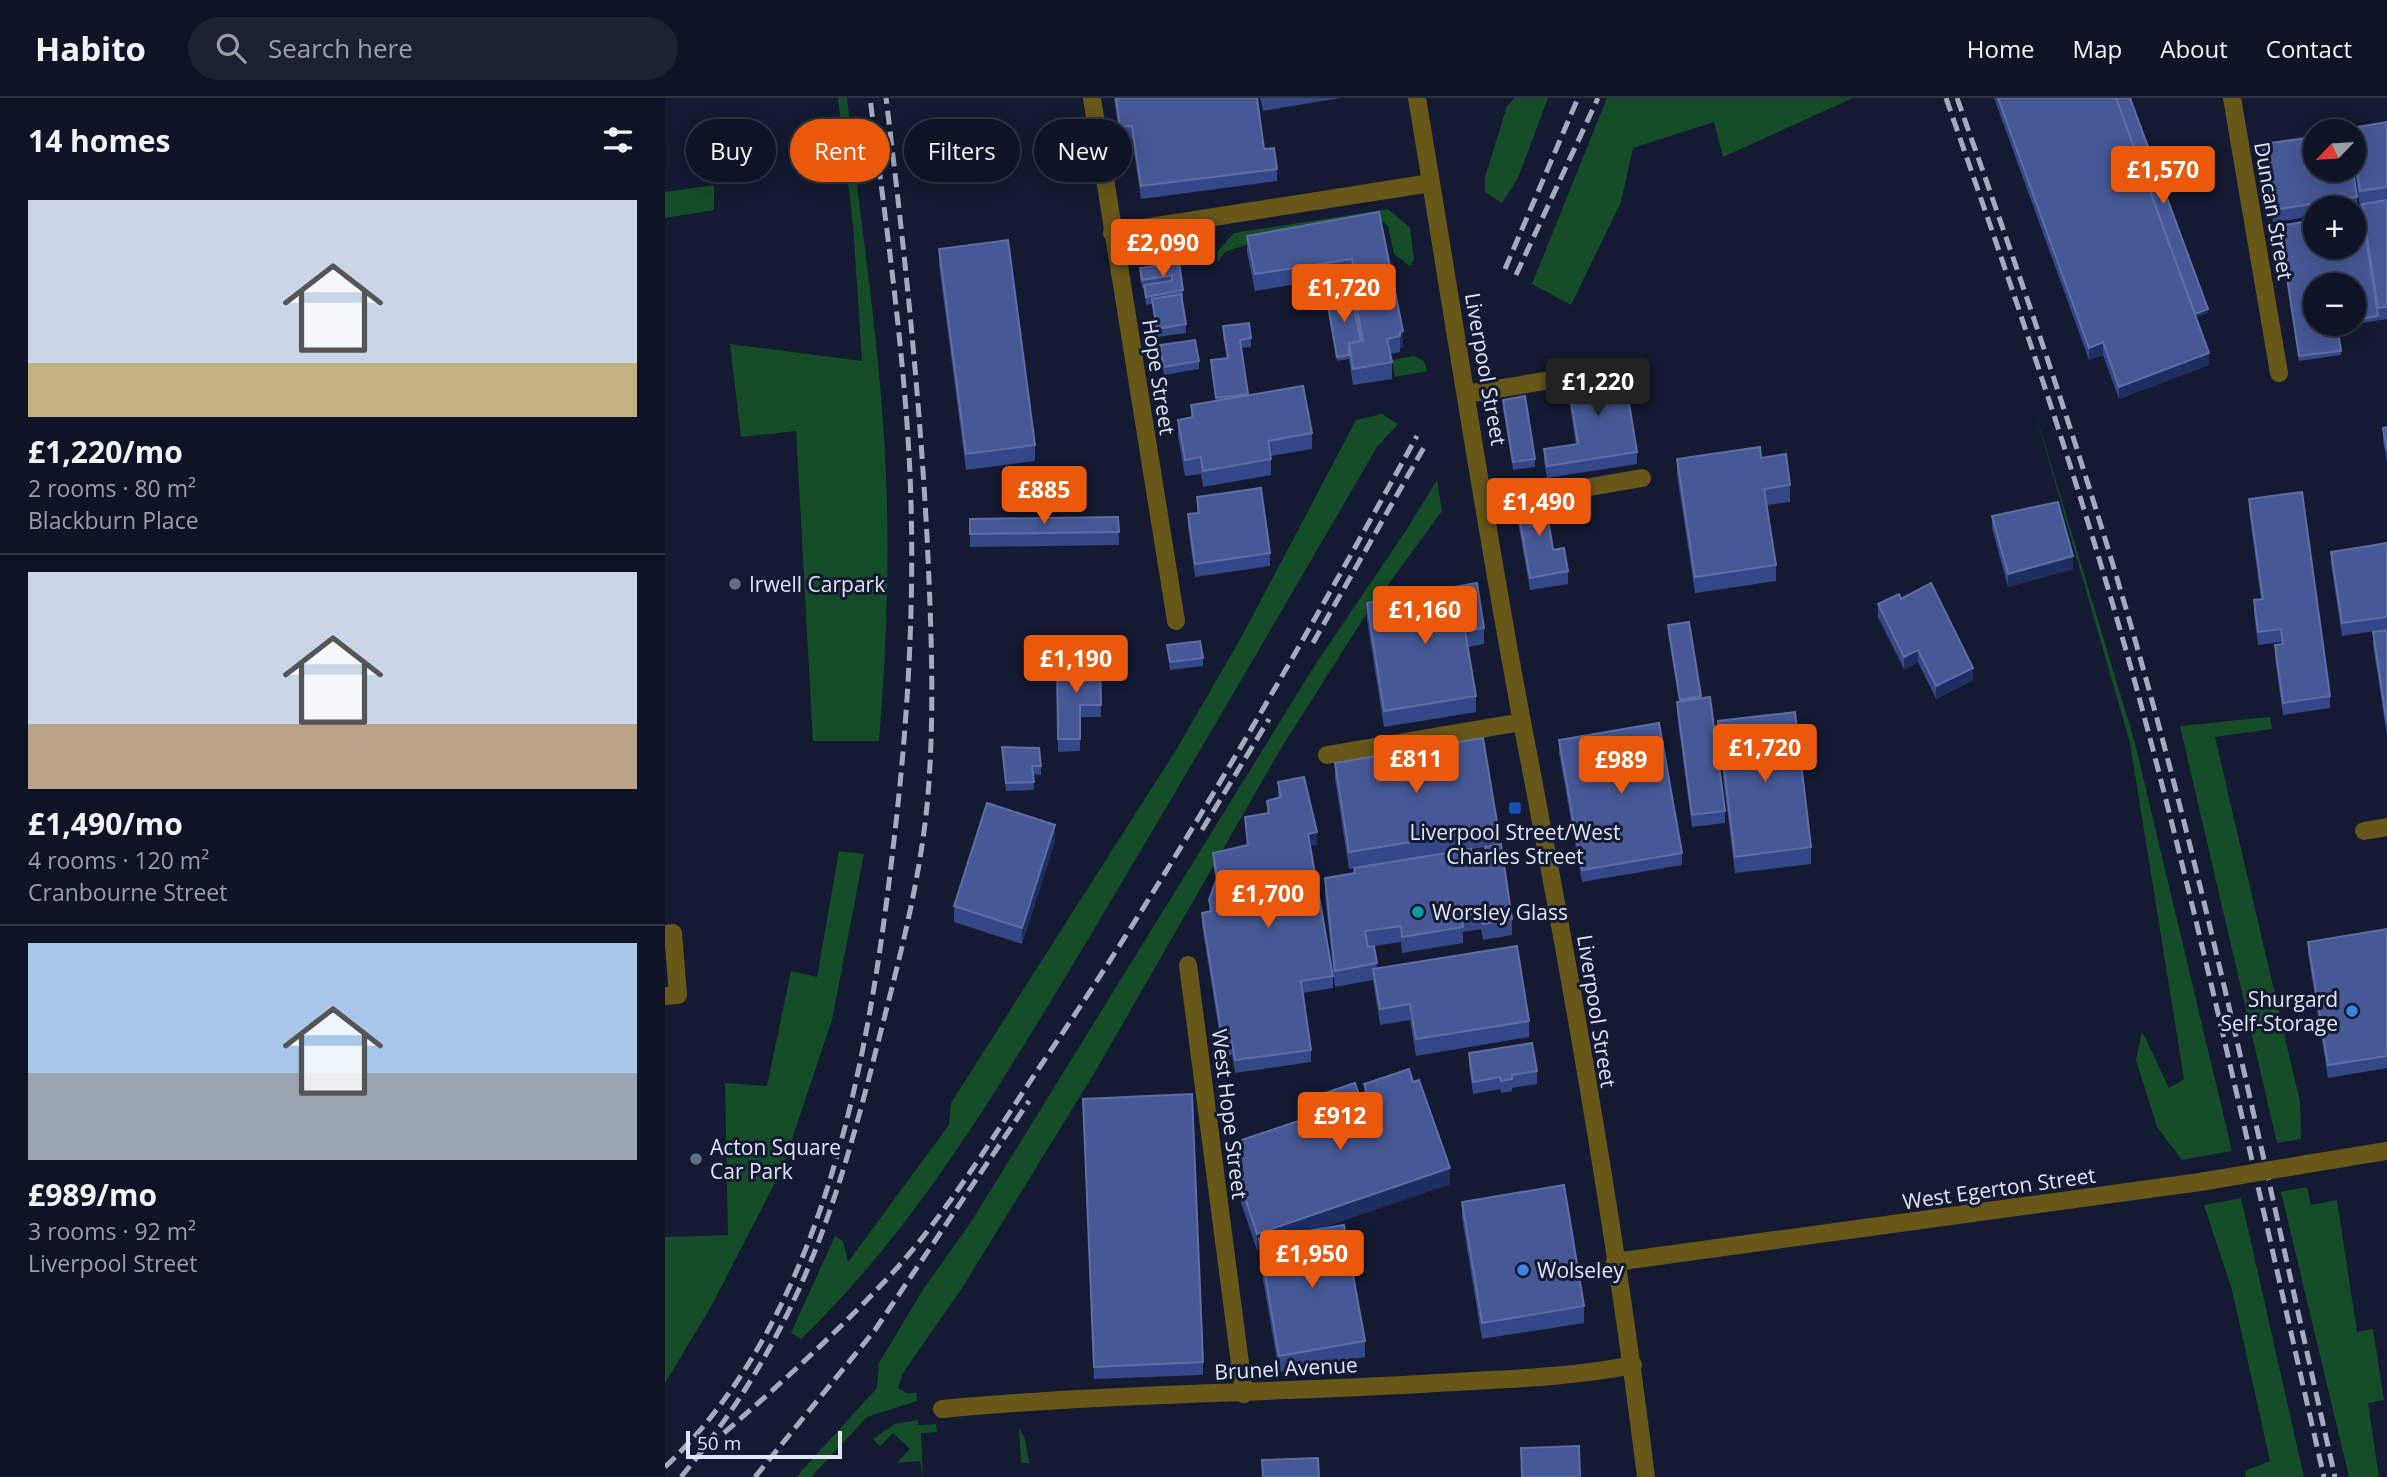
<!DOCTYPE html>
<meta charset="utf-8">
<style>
:root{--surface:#0e1425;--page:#1c2132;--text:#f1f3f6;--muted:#9b9ea7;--line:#2e3342;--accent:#ea580c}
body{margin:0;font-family:"Open Sans",sans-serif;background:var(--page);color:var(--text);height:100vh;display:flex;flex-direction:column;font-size:26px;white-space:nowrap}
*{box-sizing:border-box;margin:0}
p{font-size:23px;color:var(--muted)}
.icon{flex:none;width:38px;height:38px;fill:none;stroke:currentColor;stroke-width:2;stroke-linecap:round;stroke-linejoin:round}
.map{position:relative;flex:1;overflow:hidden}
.details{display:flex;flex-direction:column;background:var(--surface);width:665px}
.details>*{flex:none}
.top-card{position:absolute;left:21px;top:21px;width:665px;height:63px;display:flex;gap:14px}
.needle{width:46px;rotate:245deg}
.fabs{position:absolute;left:1638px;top:21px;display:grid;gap:14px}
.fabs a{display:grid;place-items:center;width:63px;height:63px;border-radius:50%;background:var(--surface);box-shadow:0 4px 18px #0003,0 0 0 2px var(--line);font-size:35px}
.scale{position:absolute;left:21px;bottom:18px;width:156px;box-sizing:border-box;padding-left:7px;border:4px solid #e0e6f6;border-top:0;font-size:19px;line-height:24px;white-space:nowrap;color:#e0e6f6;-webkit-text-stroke:5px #131a31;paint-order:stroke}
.price{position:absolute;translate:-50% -60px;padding:0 16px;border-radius:7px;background:var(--accent);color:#fff;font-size:23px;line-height:46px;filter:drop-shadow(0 2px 4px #0008)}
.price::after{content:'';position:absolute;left:50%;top:42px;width:21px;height:16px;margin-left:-10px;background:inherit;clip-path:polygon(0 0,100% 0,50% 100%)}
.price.active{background:#222;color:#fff}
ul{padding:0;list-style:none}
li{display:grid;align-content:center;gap:14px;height:371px;padding:0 28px}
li+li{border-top:2px solid var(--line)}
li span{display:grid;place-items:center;height:217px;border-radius:0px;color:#555}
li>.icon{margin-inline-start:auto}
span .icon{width:126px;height:126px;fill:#fffc;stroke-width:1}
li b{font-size:30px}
h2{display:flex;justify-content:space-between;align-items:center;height:84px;padding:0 28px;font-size:30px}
.pill{padding:0 24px;border-radius:32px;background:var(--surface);box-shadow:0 4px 18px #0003,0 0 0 2px var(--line);font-size:24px;line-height:63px}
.pill.active{background:var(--accent);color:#fff}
header{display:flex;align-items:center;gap:42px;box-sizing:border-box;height:98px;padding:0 35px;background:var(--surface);border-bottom:2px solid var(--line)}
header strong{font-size:33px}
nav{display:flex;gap:38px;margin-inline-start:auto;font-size:24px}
.search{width:490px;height:63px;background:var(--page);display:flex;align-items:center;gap:18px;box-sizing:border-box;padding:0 24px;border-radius:38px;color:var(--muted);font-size:26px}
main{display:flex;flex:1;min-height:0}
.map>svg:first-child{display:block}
.green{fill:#144d27}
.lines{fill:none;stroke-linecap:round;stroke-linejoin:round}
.minor{stroke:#675719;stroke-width:18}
.tertiary{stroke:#675719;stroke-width:18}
.rail{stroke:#a5abbd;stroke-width:5;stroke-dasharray:14 7;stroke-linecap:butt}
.minor-bridge{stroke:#675719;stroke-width:18}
.wall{fill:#344789;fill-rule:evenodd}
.shaded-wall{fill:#1f2e61}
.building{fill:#465895;stroke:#5e6ea4;stroke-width:2}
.service-dot{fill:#5c6f8a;stroke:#131a31;stroke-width:2.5}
.transit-dot{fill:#1a4fb4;stroke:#131a31;stroke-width:2.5}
.culture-dot{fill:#0f9aa8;stroke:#131a31;stroke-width:2.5}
.shop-dot{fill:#3f7fe0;stroke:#131a31;stroke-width:2.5}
.labels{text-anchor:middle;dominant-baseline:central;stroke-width:6;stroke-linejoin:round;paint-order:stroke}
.street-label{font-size:21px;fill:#e0e6f6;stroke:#131a31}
.poi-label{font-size:21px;fill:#e0e6f6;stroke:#131a31;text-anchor:start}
</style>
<header>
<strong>Habito</strong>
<div class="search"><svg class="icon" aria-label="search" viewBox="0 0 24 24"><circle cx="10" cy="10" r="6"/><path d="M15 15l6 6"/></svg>Search here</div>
<nav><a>Home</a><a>Map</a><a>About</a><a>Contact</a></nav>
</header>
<main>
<section class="details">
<h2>14 homes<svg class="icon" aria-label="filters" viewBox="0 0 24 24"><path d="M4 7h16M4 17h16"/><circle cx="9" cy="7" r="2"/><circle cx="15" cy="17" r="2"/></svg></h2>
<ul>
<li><span style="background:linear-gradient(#c9d6e8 75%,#c2b280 0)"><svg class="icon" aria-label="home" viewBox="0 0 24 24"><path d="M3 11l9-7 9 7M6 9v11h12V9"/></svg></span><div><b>£1,220/mo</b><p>2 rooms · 80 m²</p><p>Blackburn Place</p></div></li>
<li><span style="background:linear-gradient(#c9d6e8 70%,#b9a48a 0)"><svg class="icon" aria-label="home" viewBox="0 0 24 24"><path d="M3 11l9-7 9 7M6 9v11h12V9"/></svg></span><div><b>£1,490/mo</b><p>4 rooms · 120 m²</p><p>Cranbourne Street</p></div></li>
<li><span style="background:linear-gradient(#a9c7e8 60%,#9aa5b1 0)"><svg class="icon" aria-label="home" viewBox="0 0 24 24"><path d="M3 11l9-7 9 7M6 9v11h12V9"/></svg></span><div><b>£989/mo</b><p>3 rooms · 92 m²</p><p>Liverpool Street</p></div></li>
</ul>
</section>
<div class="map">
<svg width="1722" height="1379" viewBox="0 0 1722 1379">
<rect width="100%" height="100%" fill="#131a31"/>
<path class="green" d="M 173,0 L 182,0 C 195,125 216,250 221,377 C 225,466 221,554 214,643 L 148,643 L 131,333 L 76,339 L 65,246 L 197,263 L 188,127 Z
M 850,0 L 883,0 L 853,80 L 837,105 L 820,94 L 820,79 L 842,8 Z
M 942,0 L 1188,0 L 1058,59 L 1049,24 L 968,50 L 956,104 L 906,207 L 867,186 Z
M 49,87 L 49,112 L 0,120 L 0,94 Z
M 723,111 L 745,130 L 749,162 L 745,168 L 729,156 L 723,128 L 718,123 L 580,147 L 560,154 L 552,165 L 553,153 L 569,135 Z
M 749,258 L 759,263 L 762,273 L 730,279 L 727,262 Z
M 1367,304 L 1470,645 L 1567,1053 L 1517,1062 L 1492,1029 L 1471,962 L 1477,933 L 1504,990 L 1519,981 L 1465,645 Z
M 717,316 L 733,326 L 712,349 C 616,514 520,679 422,843 C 338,982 254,1128 136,1241 L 126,1235 L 170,1138 L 178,1143 L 183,1164 L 284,1027 L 286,1005 L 511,652 L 577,538 L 691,322 Z
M 772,382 L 777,413 L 698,521 L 615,652 L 430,974 L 297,1190 L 238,1275 L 233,1290 L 241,1295 L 251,1295 L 252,1303 L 202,1319 L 146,1379 L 131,1379 L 212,1290 L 214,1265 L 257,1193 L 306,1124 L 650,567 L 742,431 Z
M 1605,619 L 1607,631 L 1550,639 L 1635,1004 L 1636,1041 L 1612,1045 L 1515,628 Z
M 174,753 L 199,756 L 167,922 L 117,1071 L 47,1207 L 0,1285 L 0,1139 L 63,1137 L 60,985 L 102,988 L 126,873 L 152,879 Z
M 1642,1089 L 1646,1107 L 1672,1102 L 1692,1234 L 1708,1231 L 1719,1302 L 1703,1305 L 1714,1379 L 1684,1379 L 1616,1094 Z
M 1576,1100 L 1639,1379 L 1581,1379 L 1580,1373 L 1605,1363 L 1567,1192 L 1539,1107 Z
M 253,1322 L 253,1327 L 271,1326 L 272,1334 L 256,1335 L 258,1379 L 255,1363 L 232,1365 L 245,1351 L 228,1335 L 215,1348 L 208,1341 L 230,1326 Z
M 354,1330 L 360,1341 L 364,1365 L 356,1365 Z"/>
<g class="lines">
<path class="minor" d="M 427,0 L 511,523
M 1567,0 L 1614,275
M 447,135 L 766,85
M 801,296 L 964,269
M 821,407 L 977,380
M 662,657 L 857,624
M 1699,733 L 1722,729
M 0,836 L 8,835 L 13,897 L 0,898
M 523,867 L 579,1296
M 1642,1066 L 1722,1053
M 950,1164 L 1535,1084
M 277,1311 C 436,1296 596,1295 756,1286 C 826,1281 898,1281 968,1267"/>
<path class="tertiary" d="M 752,0 C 787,208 818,417 857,624 C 905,874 950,1126 981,1379"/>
<path class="rail" d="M 1281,0 C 1349,195 1416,389 1471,588 C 1542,850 1598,1115 1659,1379
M 1292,0 C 1361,194 1428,389 1483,588 C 1555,849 1610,1115 1670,1379
M 840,171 L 913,0
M 851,177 L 933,0
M 648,545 L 762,344
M 537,732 L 604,621
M 59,1335 C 119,1283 178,1229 232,1170 C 286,1109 329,1037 374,970 C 512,767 633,553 752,338
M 0,1369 C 162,1216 205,954 229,742 C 244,614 251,485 244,356 C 237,237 220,118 205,0
M 16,1379 C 123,1250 165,1132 206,972 C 229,880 255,791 263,697 C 270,611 266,524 262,438 C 254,291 239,146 221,0
M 90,1379 L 210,1232 L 364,1003"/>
<path class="minor-bridge" d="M 1535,1084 L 1642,1066"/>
</g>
<path class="wall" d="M 449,0 L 592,0 L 599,51 L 612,71 L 612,83 L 476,101 L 467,40 L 455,42 Z
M 595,0 L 675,0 L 598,13 Z
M 1329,0 L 1465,0 L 1543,215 L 1531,219 L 1544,267 L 1454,301 L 1438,257 L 1424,262 Z
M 1722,24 L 1722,221 L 1673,229 L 1676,257 L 1634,263 L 1614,128 L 1697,114 L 1697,109 L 1695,109 L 1689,68 L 1689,33 ZM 1689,187 L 1689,226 L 1650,226 Z
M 1597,46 L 1692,99 L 1692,112 L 1689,112 L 1689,110 L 1650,110 L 1650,118 L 1608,124 L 1597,58 Z
M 714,114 L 738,249 L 735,250 L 735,254 L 725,256 L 727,264 L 727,281 L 688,287 L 684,261 L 672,263 L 662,206 L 662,202 L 687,198 L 687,182 L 688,182 L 687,177 L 590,193 L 582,154 L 582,138 Z
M 274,151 L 370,347 L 370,363 L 301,372 L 274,167 Z
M 514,164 L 518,192 L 518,201 L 517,201 L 521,226 L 521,235 L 492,239 L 487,206 L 481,207 L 479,190 L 477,190 L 475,179 L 475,170 Z
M 558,228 L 586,240 L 586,249 L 576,250 L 583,297 L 647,335 L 647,351 L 606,358 L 606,377 L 538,389 L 536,376 L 520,378 L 513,338 L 513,322 L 526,320 L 526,307 L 551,303 L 546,271 L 546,262 L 562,260 L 558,237 Z
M 495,247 L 534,263 L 534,271 L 499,277 L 495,256 Z
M 902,276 L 972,354 L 972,366 L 882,380 L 879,364 L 879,351 L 911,347 L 902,289 Z
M 838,302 L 870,361 L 870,369 L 848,372 L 838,310 Z
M 1722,329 L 1722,365 L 1718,342 L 1718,330 Z
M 1096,360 L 1125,387 L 1125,404 L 1102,407 L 1111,467 L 1111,483 L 1030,495 L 1012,377 L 1012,361 Z
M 532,399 L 605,455 L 605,468 L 530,479 L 523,429 L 523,416 L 532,415 Z
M 851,401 L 903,473 L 903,486 L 865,492 L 851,413 Z
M 1584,401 L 1665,598 L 1665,610 L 1618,617 L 1610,560 L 1610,547 L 1617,546 L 1616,544 L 1593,547 L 1589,515 L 1589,502 L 1596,501 L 1584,413 Z
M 1327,418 L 1408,471 L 1343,489 L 1327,430 Z
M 453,419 L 454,447 L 305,449 L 305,421 Z
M 1722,445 L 1722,531 L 1677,538 L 1666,466 L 1666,454 Z
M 1236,501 L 1308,582 L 1271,601 L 1253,564 L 1239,571 L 1213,519 L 1213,506 Z
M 702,505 L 819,530 L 819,546 L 803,549 L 811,598 L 811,614 L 719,629 L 702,522 Z
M 1024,524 L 1036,601 L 1060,713 L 1060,725 L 1027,729 L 1012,616 L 1012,604 L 1014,603 L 1003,536 L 1003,527 Z
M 1722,532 L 1722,638 L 1708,546 L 1708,534 Z
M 502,547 L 538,560 L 538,568 L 505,572 Z
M 392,564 L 435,564 L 436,619 L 415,619 L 415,653 L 393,654 Z
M 1053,623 L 1146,749 L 1146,766 L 1070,775 L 1053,639 Z
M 894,642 L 1017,755 L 1017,767 L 917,784 L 894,655 Z
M 337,649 L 376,668 L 376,677 L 368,676 L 369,692 L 341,693 Z
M 670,665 L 833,730 L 833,747 L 847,821 L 847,837 L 818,842 L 816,831 L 798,834 L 798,845 L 737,855 L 736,844 L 709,848 L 712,870 L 864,923 L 864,939 L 751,958 L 745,922 L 715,927 L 708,882 L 670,889 L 660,796 L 660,780 L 689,776 L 689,770 L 684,771 L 670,681 ZM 820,749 L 820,754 L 807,756 L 806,751 Z
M 613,684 L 652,746 L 645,748 L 668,878 L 668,890 L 638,895 L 646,952 L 646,964 L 570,975 L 567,957 L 558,957 L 537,828 L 537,815 L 544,813 L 544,802 L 551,784 L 548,767 L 548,755 L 582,748 L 580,719 L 602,715 L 602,703 L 613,700 Z
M 390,743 L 357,846 L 289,824 L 289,808 Z
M 1722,831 L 1722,970 L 1663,980 L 1643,856 L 1643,844 Z
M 804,955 L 872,973 L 872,986 L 847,990 L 847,993 L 836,995 L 835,991 L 808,996 L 804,967 Z
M 699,986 L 785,1086 L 653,1131 L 700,1243 L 700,1259 L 614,1274 L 594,1158 L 594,1151 L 592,1152 L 576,1105 L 568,1062 L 568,1045 L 649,1018 L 648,999 L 696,1002 L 699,1000 Z
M 418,1013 L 538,1264 L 538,1277 L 429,1281 Z
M 797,1104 L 919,1208 L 919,1225 L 817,1241 L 797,1120 Z"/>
<path class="shaded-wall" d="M 1543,211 L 1543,215 L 1527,221 L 1527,216 Z
M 738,233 L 738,249 L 735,250 L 735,234 Z
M 1438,244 L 1438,257 L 1424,262 L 1424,250 Z
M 1544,255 L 1544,267 L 1454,301 L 1454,289 Z
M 1408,458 L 1408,471 L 1343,489 L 1343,476 Z
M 1253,552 L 1253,564 L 1239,571 L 1239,559 Z
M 1308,570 L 1308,582 L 1271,601 L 1271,588 Z
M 390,727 L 390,743 L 357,846 L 357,830 Z
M 652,734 L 652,746 L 643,749 L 643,736 Z
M 785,1070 L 785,1086 L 595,1151 L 594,1141 L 594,1151 L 592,1152 L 592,1136 Z"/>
<path class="building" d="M 451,0 L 592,0 L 599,51 L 609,50 L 612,71 L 476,88 L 467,28 L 455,29 Z
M 1333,0 L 1451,0 L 1544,255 L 1454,289 L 1438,244 L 1424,250 Z
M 1451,0 L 1465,0 L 1543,211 L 1530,216 Z
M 1722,24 L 1722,89 L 1695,93 L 1689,52 L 1689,33 L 1686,33 L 1686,30 Z
M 1650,39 L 1650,72 L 1688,72 L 1692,99 L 1608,112 L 1597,46 Z
M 1722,102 L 1722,209 L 1713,210 L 1697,106 Z
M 714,114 L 738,233 L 735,234 L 735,238 L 722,241 L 727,264 L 688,271 L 684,245 L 698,243 L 687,182 L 691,181 L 687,161 L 590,176 L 582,138 Z
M 1697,114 L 1713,218 L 1689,222 L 1689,187 L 1650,187 L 1650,226 L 1672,226 L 1676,253 L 1634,258 L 1614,128 L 1650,122 L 1650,149 L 1689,149 L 1689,116 Z
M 343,142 L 370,347 L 301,356 L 274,151 Z
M 514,164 L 518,192 L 481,199 L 479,187 L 507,183 L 507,177 L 477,182 L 475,170 Z
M 516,196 L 521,226 L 492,231 L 487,201 Z
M 687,198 L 696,243 L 684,245 L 684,257 L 672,259 L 662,202 Z
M 584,225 L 586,240 L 575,242 L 583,296 L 551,300 L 546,262 L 563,260 L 558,228 Z
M 530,242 L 534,263 L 499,269 L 495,247 Z
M 958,268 L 972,354 L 882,368 L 879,351 L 913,346 L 902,276 Z
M 638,288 L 647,335 L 603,343 L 606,361 L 538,373 L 536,359 L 520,362 L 513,322 L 528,319 L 526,307 Z
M 860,298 L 870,361 L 848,364 L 838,302 Z
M 1722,329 L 1722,353 L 1718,330 Z
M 1095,349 L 1096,360 L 1121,356 L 1125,387 L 1099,391 L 1111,467 L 1030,479 L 1012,361 Z
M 596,390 L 605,455 L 530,466 L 523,416 L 534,415 L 532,399 Z
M 1637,394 L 1665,598 L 1618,605 L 1610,547 L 1618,546 L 1616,531 L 1593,534 L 1589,502 L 1598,501 L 1584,401 Z
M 879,396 L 888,452 L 899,450 L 903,473 L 865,480 L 851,401 Z
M 1393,404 L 1408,458 L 1343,476 L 1327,418 Z
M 453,419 L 454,434 L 305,436 L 305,421 Z
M 1722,445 L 1722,519 L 1677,525 L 1666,454 Z
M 812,485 L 819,530 L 800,533 L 811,598 L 719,613 L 702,505 Z
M 1266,485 L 1308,570 L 1271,588 L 1253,552 L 1239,559 L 1213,506 L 1234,496 L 1236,501 Z
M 1024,524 L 1036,598 L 1015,602 L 1003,527 Z
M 1722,532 L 1722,626 L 1708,534 Z
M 535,543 L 538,560 L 505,564 L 502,547 Z
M 392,564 L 435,564 L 436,607 L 415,607 L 415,641 L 393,641 Z
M 1045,599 L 1060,713 L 1027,717 L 1012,604 Z
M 1130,614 L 1146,749 L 1070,759 L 1053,623 Z
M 994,625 L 1017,755 L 917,772 L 894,642 Z
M 818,640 L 833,730 L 684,754 L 670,665 Z
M 337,649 L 374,650 L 376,668 L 367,668 L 369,684 L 341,685 Z
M 639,679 L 652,734 L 643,736 L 668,878 L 636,883 L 646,952 L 570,962 L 567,945 L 558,945 L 537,815 L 547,813 L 544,802 L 552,780 L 548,755 L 583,747 L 580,719 L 604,715 L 602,703 L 616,699 L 613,684 Z
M 322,705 L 390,727 L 357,830 L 289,808 Z
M 836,746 L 847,821 L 818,826 L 816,815 L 797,818 L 798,829 L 737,839 L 736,828 L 700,833 L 703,849 L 709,848 L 712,865 L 670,873 L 660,780 L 690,775 L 689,770 L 806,751 L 807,756 L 821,754 L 820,749 Z
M 1722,831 L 1722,958 L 1663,967 L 1643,844 Z
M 852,848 L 864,923 L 751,941 L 745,906 L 715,911 L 708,871 Z
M 867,945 L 872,973 L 847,977 L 847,981 L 836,983 L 835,979 L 808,984 L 804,955 Z
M 744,971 L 748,984 L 754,982 L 785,1070 L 592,1136 L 576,1088 L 568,1045 L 654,1016 L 648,999 L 690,985 L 696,1002 L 704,999 L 699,986 Z
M 527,996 L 538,1264 L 429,1269 L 418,1001 Z
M 899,1087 L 919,1208 L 817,1225 L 797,1104 Z
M 679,1127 L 700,1243 L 614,1258 L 594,1141 Z
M 914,1348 L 915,1379 L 857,1379 L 856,1350 Z
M 653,1360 L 654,1379 L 598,1379 L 597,1362 Z"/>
<g class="service-dot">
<circle cx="70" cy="486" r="7"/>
<circle cx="31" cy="1061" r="7"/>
</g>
<rect class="transit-dot" x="843" y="703" width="14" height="14" rx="3.5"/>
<circle class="culture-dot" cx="753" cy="814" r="7"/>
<g class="shop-dot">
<circle cx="1687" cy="913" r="7"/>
<circle cx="858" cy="1172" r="7"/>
</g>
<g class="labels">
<g class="street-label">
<text transform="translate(1609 113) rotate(80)">Duncan Street</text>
<text transform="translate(821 271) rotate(80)">Liverpool Street</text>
<text transform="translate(494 279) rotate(81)">Hope Street</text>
<text transform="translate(932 913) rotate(81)">Liverpool Street</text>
<text transform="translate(565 1016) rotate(83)">West Hope Street</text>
<text transform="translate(1334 1090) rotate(-8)">West Egerton Street</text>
<text transform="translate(621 1270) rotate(-3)">Brunel Avenue</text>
</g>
<g class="poi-label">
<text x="84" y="486">Irwell Carpark</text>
<text x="850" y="734" text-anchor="middle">Liverpool Street/West<tspan x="850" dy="24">Charles Street</tspan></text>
<text x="767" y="814">Worsley Glass</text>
<text x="1673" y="901" text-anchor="end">Shurgard<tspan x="1673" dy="24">Self-Storage</tspan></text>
<text x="45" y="1049">Acton Square<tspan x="45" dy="24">Car Park</tspan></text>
<text x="872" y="1172">Wolseley</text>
</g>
</g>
</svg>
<div class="fabs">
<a><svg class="needle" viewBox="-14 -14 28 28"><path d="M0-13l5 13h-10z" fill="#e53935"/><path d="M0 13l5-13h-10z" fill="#9b9ea7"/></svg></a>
<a>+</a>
<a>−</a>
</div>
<div class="scale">50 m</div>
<b class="price" style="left:1498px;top:108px">£1,570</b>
<b class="price" style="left:498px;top:181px">£2,090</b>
<b class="price" style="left:679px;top:226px">£1,720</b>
<b class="price active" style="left:933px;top:320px">£1,220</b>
<b class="price" style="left:379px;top:428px">£885</b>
<b class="price" style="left:874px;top:440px">£1,490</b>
<b class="price" style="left:760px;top:548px">£1,160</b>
<b class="price" style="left:411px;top:597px">£1,190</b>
<b class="price" style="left:1100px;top:686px">£1,720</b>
<b class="price" style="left:751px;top:697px">£811</b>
<b class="price" style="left:956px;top:698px">£989</b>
<b class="price" style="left:603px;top:832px">£1,700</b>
<b class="price" style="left:675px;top:1054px">£912</b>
<b class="price" style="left:647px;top:1192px">£1,950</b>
<div class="top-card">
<a class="pill">Buy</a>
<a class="pill active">Rent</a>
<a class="pill">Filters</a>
<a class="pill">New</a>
</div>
</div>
</main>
